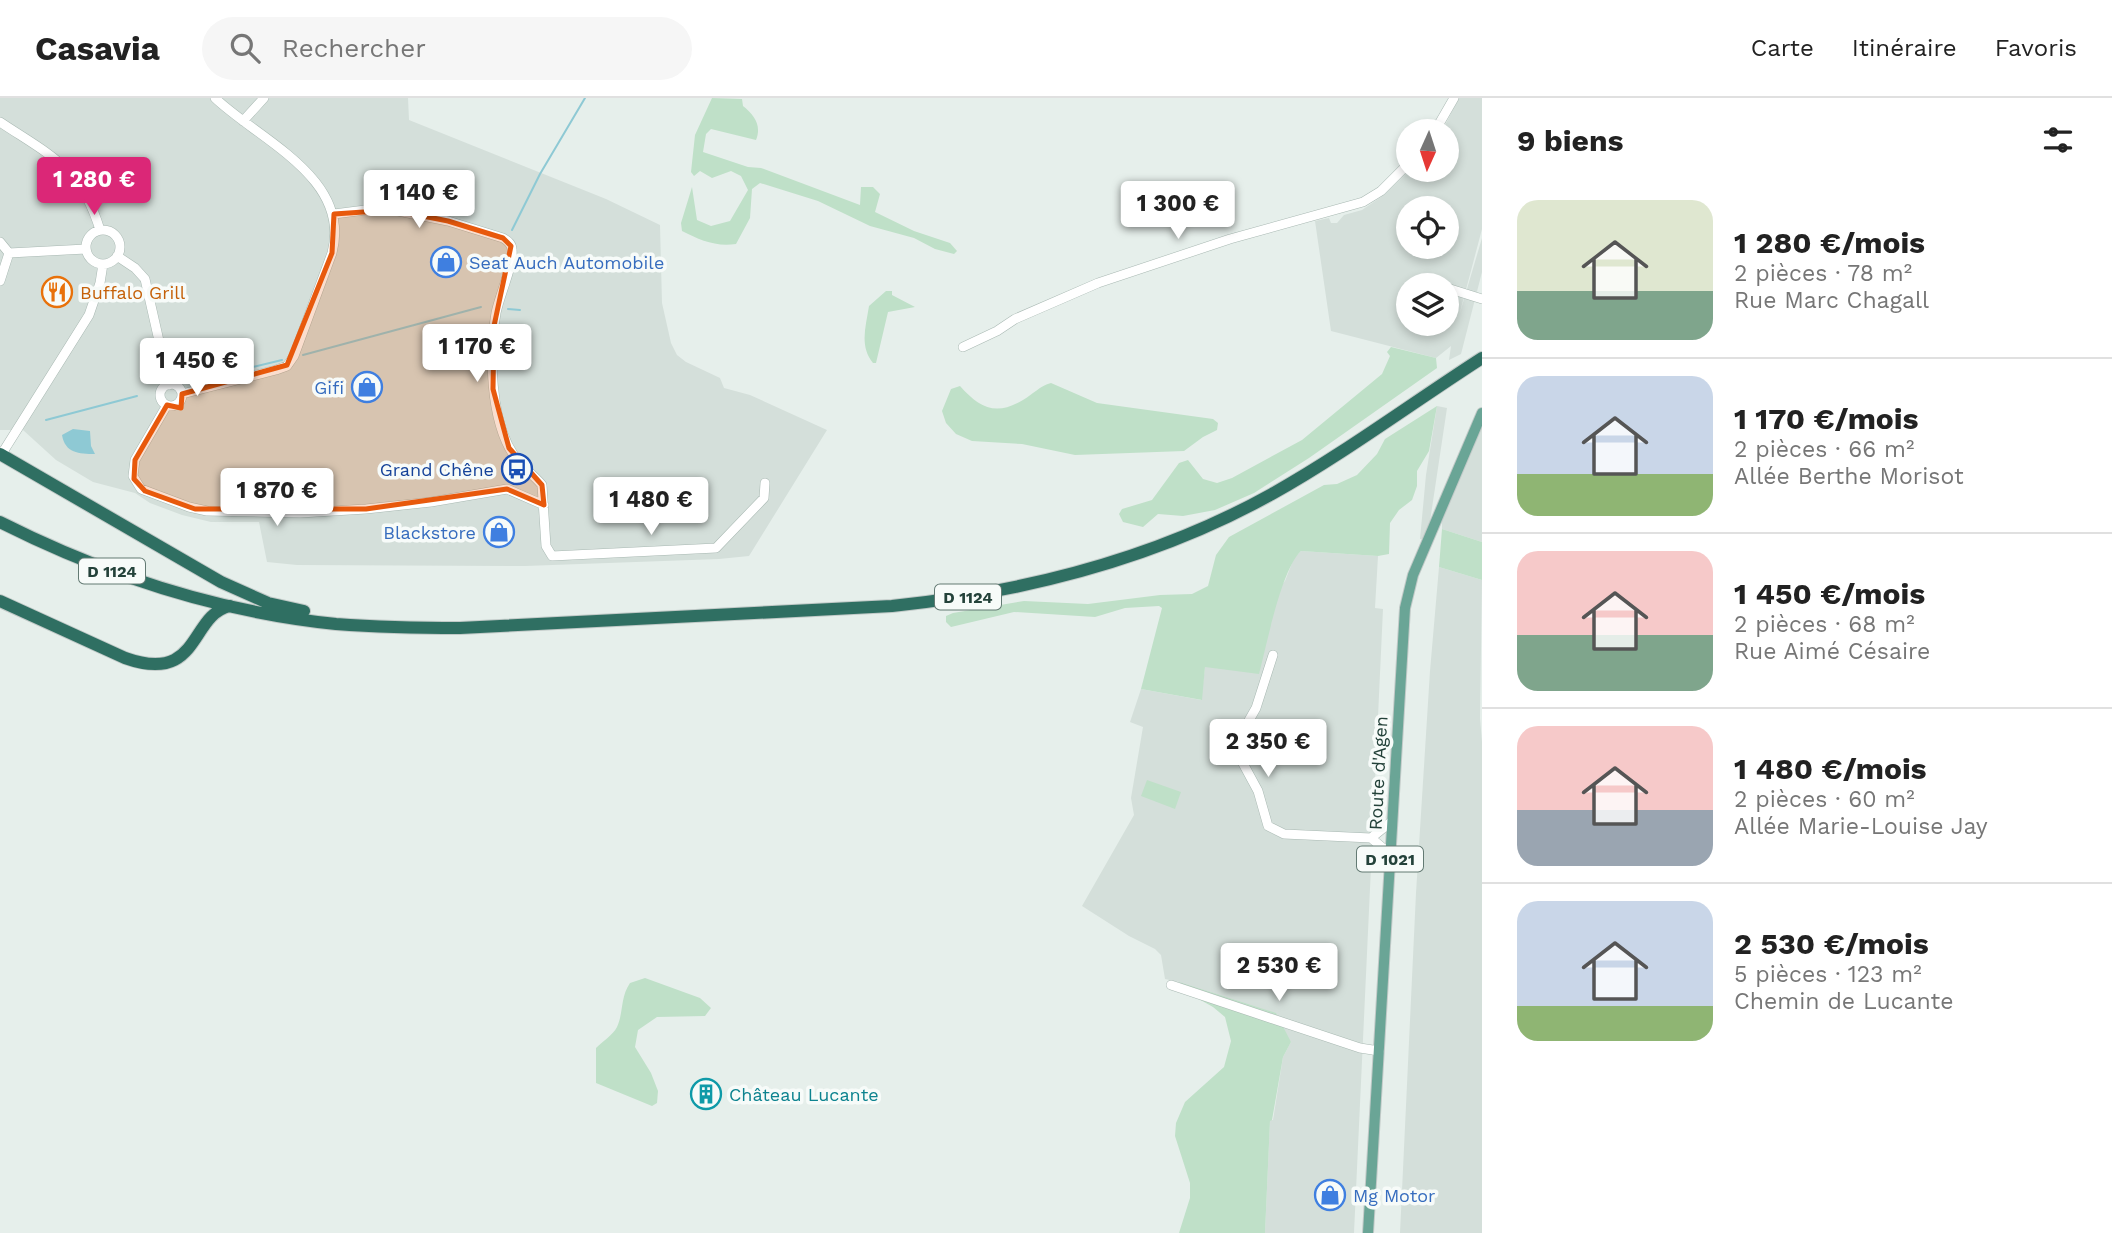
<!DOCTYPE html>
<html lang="fr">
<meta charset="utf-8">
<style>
:root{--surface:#fff;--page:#f6f6f6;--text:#222;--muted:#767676;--line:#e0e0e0;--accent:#db2777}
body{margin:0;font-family:"Work Sans",sans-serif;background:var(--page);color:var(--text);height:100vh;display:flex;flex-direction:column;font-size:26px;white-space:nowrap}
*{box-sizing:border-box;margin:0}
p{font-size:23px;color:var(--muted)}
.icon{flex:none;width:38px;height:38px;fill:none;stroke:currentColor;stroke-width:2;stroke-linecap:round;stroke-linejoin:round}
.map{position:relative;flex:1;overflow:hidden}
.panel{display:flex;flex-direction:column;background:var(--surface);width:630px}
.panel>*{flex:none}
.needle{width:46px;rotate:183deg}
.fabs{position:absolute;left:1396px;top:21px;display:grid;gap:14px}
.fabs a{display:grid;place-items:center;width:63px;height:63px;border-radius:50%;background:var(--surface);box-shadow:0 4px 10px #0003;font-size:35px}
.price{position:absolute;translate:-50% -60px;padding:0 16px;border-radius:7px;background:#fff;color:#222;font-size:23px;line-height:46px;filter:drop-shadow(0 2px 4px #0008)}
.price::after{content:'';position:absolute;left:50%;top:42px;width:21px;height:16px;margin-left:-10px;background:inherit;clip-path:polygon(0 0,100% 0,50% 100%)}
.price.on{background:var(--accent);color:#fff}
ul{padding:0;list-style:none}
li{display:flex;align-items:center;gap:21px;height:175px;padding:0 35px}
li+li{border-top:2px solid var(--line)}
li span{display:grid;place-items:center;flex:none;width:196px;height:140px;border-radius:21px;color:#555}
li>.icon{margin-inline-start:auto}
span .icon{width:84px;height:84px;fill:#fffc;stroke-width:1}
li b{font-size:30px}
h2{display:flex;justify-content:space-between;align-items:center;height:84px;padding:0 35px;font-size:30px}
header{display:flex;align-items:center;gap:42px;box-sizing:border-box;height:98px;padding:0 35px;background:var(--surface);border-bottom:2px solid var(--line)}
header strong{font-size:33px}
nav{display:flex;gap:38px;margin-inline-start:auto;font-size:24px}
.search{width:490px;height:63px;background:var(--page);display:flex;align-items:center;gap:18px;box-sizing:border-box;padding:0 24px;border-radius:38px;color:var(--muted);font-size:26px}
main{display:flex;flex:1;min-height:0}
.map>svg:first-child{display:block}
.built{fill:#d4dfda;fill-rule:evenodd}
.green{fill:#bfe0c8}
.water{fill:#8ec9d4}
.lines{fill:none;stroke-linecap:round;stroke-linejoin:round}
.stream{stroke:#8ec9d4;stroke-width:2}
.minor-casing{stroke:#a8b8b2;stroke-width:10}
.major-casing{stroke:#c2cac8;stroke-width:12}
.highway-casing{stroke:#c2cac8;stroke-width:14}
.minor{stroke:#fff;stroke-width:9}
.major{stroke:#6aa596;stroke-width:10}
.highway{stroke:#2f6f62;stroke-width:12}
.marked{fill:#e8590c;fill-opacity:0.2;stroke:#e8590c;stroke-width:5;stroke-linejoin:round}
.labels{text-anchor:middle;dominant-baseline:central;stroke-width:7;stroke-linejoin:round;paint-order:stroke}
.shield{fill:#f7fbf9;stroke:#637a73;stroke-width:2}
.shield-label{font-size:16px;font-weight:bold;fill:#24423a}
.shop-label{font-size:18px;fill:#366cbe;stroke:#f7fbf9;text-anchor:start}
.food-label{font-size:18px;fill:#c56008;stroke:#f7fbf9;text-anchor:start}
.transit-label{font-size:18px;fill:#164399;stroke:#f7fbf9;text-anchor:end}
.street-label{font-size:18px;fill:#24423a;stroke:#f7fbf9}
.culture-label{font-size:18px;fill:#0d838f;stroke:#f7fbf9;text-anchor:start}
</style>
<header>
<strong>Casavia</strong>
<div class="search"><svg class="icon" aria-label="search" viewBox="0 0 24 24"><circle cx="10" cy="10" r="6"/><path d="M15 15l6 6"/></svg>Rechercher</div>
<nav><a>Carte</a><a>Itinéraire</a><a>Favoris</a></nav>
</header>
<main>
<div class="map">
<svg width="1482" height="1135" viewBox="0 0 1482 1135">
<rect width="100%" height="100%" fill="#e6efeb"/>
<path class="built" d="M 0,0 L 408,0 L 409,22 L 606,101 L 660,127 L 662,205 L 671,245 L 677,257 L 686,264 L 720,280 L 724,290 L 750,297 L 827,332 L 749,458 L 719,461 L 525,468 L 297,467 L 267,464 L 259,424 L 211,424 L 182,417 L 150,405 L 135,395 L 93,384 L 56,362 L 23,332 L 0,332 Z
M 1459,0 L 1482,0 L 1482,131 L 1459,218 L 1482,140 L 1482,174 L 1461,256 L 1449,262 L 1451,248 L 1436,260 L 1331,233 L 1315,123 L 1329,120 L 1331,125 L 1337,125 L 1344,117 L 1362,112 L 1384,97 L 1410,72 L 1447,72 L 1447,33 L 1442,33 ZM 1409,110 L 1447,110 L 1447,149 L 1409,149 ZM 1409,187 L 1447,187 L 1447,226 L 1409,226 Z
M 1437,308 L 1447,310 L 1429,430 L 1423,441 L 1420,441 L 1426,377 Z
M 1482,328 L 1482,444 L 1442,431 L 1442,423 Z
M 1301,453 L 1378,458 L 1375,510 L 1383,511 L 1354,1135 L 1265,1135 L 1270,1022 L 1273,1022 L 1283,959 L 1291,944 L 1179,884 L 1165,881 L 1161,857 L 1155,851 L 1129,838 L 1082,808 L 1134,717 L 1131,700 L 1143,629 L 1130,624 L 1141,591 L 1201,602 L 1205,569 L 1285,483 L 1294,460 Z
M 1439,469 L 1482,482 L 1480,620 L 1482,644 L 1482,1135 L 1400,1135 L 1416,795 L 1430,573 Z"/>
<path class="green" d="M 712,0 L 742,1 L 743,8 C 754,17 762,27 756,42 L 711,31 L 706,36 L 703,54 L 748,69 L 761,70 L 860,107 L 861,89 L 873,89 L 880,96 L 875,114 L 914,133 L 950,145 L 957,153 L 954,156 L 935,151 L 914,140 L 870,128 L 818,103 L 760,85 L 752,91 L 750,120 L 736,146 C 715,149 700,142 682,133 L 681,125 L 692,89 L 697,122 L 711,128 L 730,123 L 748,92 L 741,78 L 731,73 L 712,80 L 700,73 L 694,78 L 691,74 L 695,37 Z
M 886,193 L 892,193 L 892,197 L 915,209 L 888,214 L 876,265 L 873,265 C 859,248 866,228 869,208 Z
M 1391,249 L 1436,260 L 1437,270 L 1309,360 L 1254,395 L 1215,412 L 1183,418 L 1158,416 L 1143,429 L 1123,424 L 1119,416 L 1122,411 L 1152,402 L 1179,365 L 1188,362 L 1203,381 L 1217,385 L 1232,380 L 1302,342 L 1382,276 L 1390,258 L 1387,254 Z
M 1051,285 L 1097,305 L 1213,321 L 1218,325 L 1217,332 L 1203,339 L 1184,353 L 1075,357 L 1022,346 L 972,343 L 956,336 L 946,325 L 942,313 L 951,291 L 960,288 C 979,309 995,319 1023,302 C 1033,296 1040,288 1051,285 Z
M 1437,308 L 1429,353 L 1417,373 L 1417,388 L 1412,402 L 1399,412 L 1390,425 L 1389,456 L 1378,458 L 1301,453 C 1281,472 1267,546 1259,576 L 1205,569 L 1202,602 L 1141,591 L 1162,510 L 1159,508 L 1125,510 L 1095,519 L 1014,514 L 951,529 L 946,524 L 946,518 L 953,515 L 1024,503 L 1088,506 L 1160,497 L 1192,496 L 1208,488 L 1216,457 L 1229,439 L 1324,387 L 1337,386 L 1357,377 L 1377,356 L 1385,341 Z
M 1442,431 L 1482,444 L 1482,482 L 1439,469 Z
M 1147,682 L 1181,694 L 1175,711 L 1141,698 Z
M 645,880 L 700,900 L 711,910 L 705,918 L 657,919 L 638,932 L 635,949 L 651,975 L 658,993 L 657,1005 L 652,1008 L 596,985 L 596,950 C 602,944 613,937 617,929 C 624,913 620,900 630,885 Z
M 1179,884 L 1276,915 L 1291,944 L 1283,959 L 1272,1022 L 1270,1023 L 1265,1135 L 1179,1135 L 1190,1100 L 1190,1085 L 1175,1038 L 1176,1025 L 1185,1004 L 1224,969 L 1231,943 L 1225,919 L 1213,909 L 1188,895 Z"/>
<path class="water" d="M 182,249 L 201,265 L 199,269 L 180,273 L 175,253 L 176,250 Z
M 73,331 L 90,333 L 91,348 L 95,356 C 79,356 65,355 62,337 Z"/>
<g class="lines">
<path class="stream" d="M 512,132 L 540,76 L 585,0
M 508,211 L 520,212
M 303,257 L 481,209
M 195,283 L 282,262
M 46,322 L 137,298"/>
<g class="minor-casing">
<path id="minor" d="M 243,23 L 264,0
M 0,24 C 51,58 81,69 100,132
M 1435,33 L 1454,0
M 334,116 L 373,111 L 393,112 L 448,123 L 503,140 C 508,143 512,146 512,152 C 514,165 499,199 496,215 C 489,255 490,321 513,356 C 521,369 533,376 542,387 L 546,448 L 552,458 L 716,450 L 764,400 L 765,385
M86 149a17 17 0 1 1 34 0a17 17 0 1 1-34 0Z
M 0,144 L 9,155 L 86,151
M 117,158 L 135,170 L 145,181 L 169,287
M 0,183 L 9,155
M 1424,187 L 1429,187
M 1447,190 L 1482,201
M 963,249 L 997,233 L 1015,221 L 1098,185 L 1230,141 L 1363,104 L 1381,93 L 1409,65
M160 297a11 11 0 1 1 22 0a11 11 0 1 1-22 0Z
M 182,296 L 276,272 L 287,268 L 294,258 L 332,155 C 352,80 259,42 215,0
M 167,307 L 135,362 L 133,378 L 141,391 L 189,409 L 207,413 L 300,415 L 366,411 L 431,404 L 507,391 L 544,407
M 1,357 L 89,217 L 100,185 L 103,166
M 1273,557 L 1256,610 L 1239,640 L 1238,650 L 1239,658 L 1258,693 L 1268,728 L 1284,736 L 1371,740 L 1390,756
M 1371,740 L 1392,723
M 1171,887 L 1360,950 L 1379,953"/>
</g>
<g class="major-casing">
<path id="major" d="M 1368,1135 L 1405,510 L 1413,477 L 1482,315"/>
</g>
<g class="highway-casing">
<path id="highway" d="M 0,356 L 221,484 L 268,505 L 304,513
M 0,424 C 105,477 219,514 336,526 C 377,529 419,530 460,530 L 892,508 C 1025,494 1155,461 1272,396 C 1345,355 1412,305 1482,260
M 0,503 L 125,560 C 201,587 189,517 230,508"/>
</g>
<use href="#minor" class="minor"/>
<use href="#major" class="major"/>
<use href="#highway" class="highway"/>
</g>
<path class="marked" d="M 393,112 L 448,123 L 503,140 L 511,148 L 494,228 L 493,291 L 509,350 L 542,387 L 544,407 L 507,391 L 366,411 L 195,411 L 145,393 L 134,381 L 135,362 L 167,307 L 181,310 L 182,296 L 287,267 L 332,155 L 334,116 Z"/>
<defs>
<g id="shop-ring" transform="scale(1.575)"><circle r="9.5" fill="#f7fbf9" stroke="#3f7fe0" stroke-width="1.5"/><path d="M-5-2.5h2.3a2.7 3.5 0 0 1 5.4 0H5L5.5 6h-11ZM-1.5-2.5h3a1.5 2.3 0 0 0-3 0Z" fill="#3f7fe0"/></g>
<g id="restaurant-ring" transform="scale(1.575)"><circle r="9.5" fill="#f7fbf9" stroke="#e8710a" stroke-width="1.5"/><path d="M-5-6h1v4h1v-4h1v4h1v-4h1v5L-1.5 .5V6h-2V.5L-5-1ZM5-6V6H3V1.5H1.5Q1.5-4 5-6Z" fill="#e8710a"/></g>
<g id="bus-ring" transform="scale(1.575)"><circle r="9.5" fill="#f7fbf9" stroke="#1a4fb4" stroke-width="1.5"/><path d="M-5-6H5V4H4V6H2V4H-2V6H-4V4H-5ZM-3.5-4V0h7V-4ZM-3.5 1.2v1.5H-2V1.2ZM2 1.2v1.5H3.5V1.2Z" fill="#1a4fb4"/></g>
<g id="building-ring" transform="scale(1.575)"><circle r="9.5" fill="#f7fbf9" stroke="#0f9aa8" stroke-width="1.5"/><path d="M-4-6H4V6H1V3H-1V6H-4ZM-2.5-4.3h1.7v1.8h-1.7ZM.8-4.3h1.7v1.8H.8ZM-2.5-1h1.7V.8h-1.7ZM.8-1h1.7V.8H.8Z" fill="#0f9aa8"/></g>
</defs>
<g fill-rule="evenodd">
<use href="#shop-ring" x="446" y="164"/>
<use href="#restaurant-ring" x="57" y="194"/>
<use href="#shop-ring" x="367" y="289"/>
<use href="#bus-ring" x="517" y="371"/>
<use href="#shop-ring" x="499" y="434"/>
<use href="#building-ring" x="706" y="996"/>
<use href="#shop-ring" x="1330" y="1097"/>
</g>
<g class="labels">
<g class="shield">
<rect x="79" y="460.5" width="66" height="25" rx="5"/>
<rect x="935" y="486.5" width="66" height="25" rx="5"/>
<rect x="1357" y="748.5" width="66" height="25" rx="5"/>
</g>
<g class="shield-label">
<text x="112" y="473">D 1124</text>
<text x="968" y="499">D 1124</text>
<text x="1390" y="761">D 1021</text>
</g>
<g class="shop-label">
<text x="469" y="164">Seat Auch Automobile</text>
<text x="344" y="289" text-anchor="end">Gifi</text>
<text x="476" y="434" text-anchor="end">Blackstore</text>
<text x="1353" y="1097">Mg Motor</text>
</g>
<g class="food-label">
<text x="80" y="194">Buffalo Grill</text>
</g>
<g class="transit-label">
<text x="494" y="371">Grand Chêne</text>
</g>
<g class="street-label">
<text transform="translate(1378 675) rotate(-87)">Route d'Agen</text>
</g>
<g class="culture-label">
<text x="729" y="996">Château Lucante</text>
</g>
</g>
</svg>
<div class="fabs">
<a><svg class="needle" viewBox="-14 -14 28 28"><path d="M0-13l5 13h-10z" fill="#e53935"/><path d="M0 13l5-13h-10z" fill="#767676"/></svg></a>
<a><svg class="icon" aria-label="locate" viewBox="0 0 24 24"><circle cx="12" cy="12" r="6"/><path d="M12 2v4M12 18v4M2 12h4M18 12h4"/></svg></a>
<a><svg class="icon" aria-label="layers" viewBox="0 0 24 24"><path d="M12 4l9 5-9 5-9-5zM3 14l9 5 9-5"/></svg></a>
</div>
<b class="price on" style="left:94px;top:119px">1 280 €</b>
<b class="price" style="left:419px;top:132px">1 140 €</b>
<b class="price" style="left:1178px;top:143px">1 300 €</b>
<b class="price" style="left:477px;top:286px">1 170 €</b>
<b class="price" style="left:197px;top:300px">1 450 €</b>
<b class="price" style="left:277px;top:430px">1 870 €</b>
<b class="price" style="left:651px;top:439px">1 480 €</b>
<b class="price" style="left:1268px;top:681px">2 350 €</b>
<b class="price" style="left:1279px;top:905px">2 530 €</b>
</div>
<section class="panel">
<h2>9 biens<svg class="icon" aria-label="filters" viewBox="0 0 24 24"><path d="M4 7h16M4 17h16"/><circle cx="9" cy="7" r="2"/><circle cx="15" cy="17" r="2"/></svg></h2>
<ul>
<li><span style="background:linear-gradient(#dfe7d0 65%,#7fa58c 0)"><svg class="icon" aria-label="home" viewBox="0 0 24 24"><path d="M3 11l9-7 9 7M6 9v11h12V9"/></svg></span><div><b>1 280 €/mois</b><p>2 pièces · 78 m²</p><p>Rue Marc Chagall</p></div></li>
<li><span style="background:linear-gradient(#c9d6e8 70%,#8fb573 0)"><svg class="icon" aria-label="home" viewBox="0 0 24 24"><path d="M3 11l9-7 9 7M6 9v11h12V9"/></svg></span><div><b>1 170 €/mois</b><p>2 pièces · 66 m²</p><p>Allée Berthe Morisot</p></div></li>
<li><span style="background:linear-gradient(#f6c9c9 60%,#7fa58c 0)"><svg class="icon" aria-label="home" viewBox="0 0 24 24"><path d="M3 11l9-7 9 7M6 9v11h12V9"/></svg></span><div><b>1 450 €/mois</b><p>2 pièces · 68 m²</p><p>Rue Aimé Césaire</p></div></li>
<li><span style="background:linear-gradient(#f6c9c9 60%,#9aa5b1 0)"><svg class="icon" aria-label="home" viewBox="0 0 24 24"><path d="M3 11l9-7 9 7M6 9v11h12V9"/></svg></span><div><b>1 480 €/mois</b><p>2 pièces · 60 m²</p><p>Allée Marie-Louise Jay</p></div></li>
<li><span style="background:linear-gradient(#c9d6e8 75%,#8fb573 0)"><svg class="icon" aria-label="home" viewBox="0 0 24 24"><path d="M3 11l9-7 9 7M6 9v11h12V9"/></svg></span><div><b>2 530 €/mois</b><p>5 pièces · 123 m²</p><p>Chemin de Lucante</p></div></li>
</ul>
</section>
</main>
